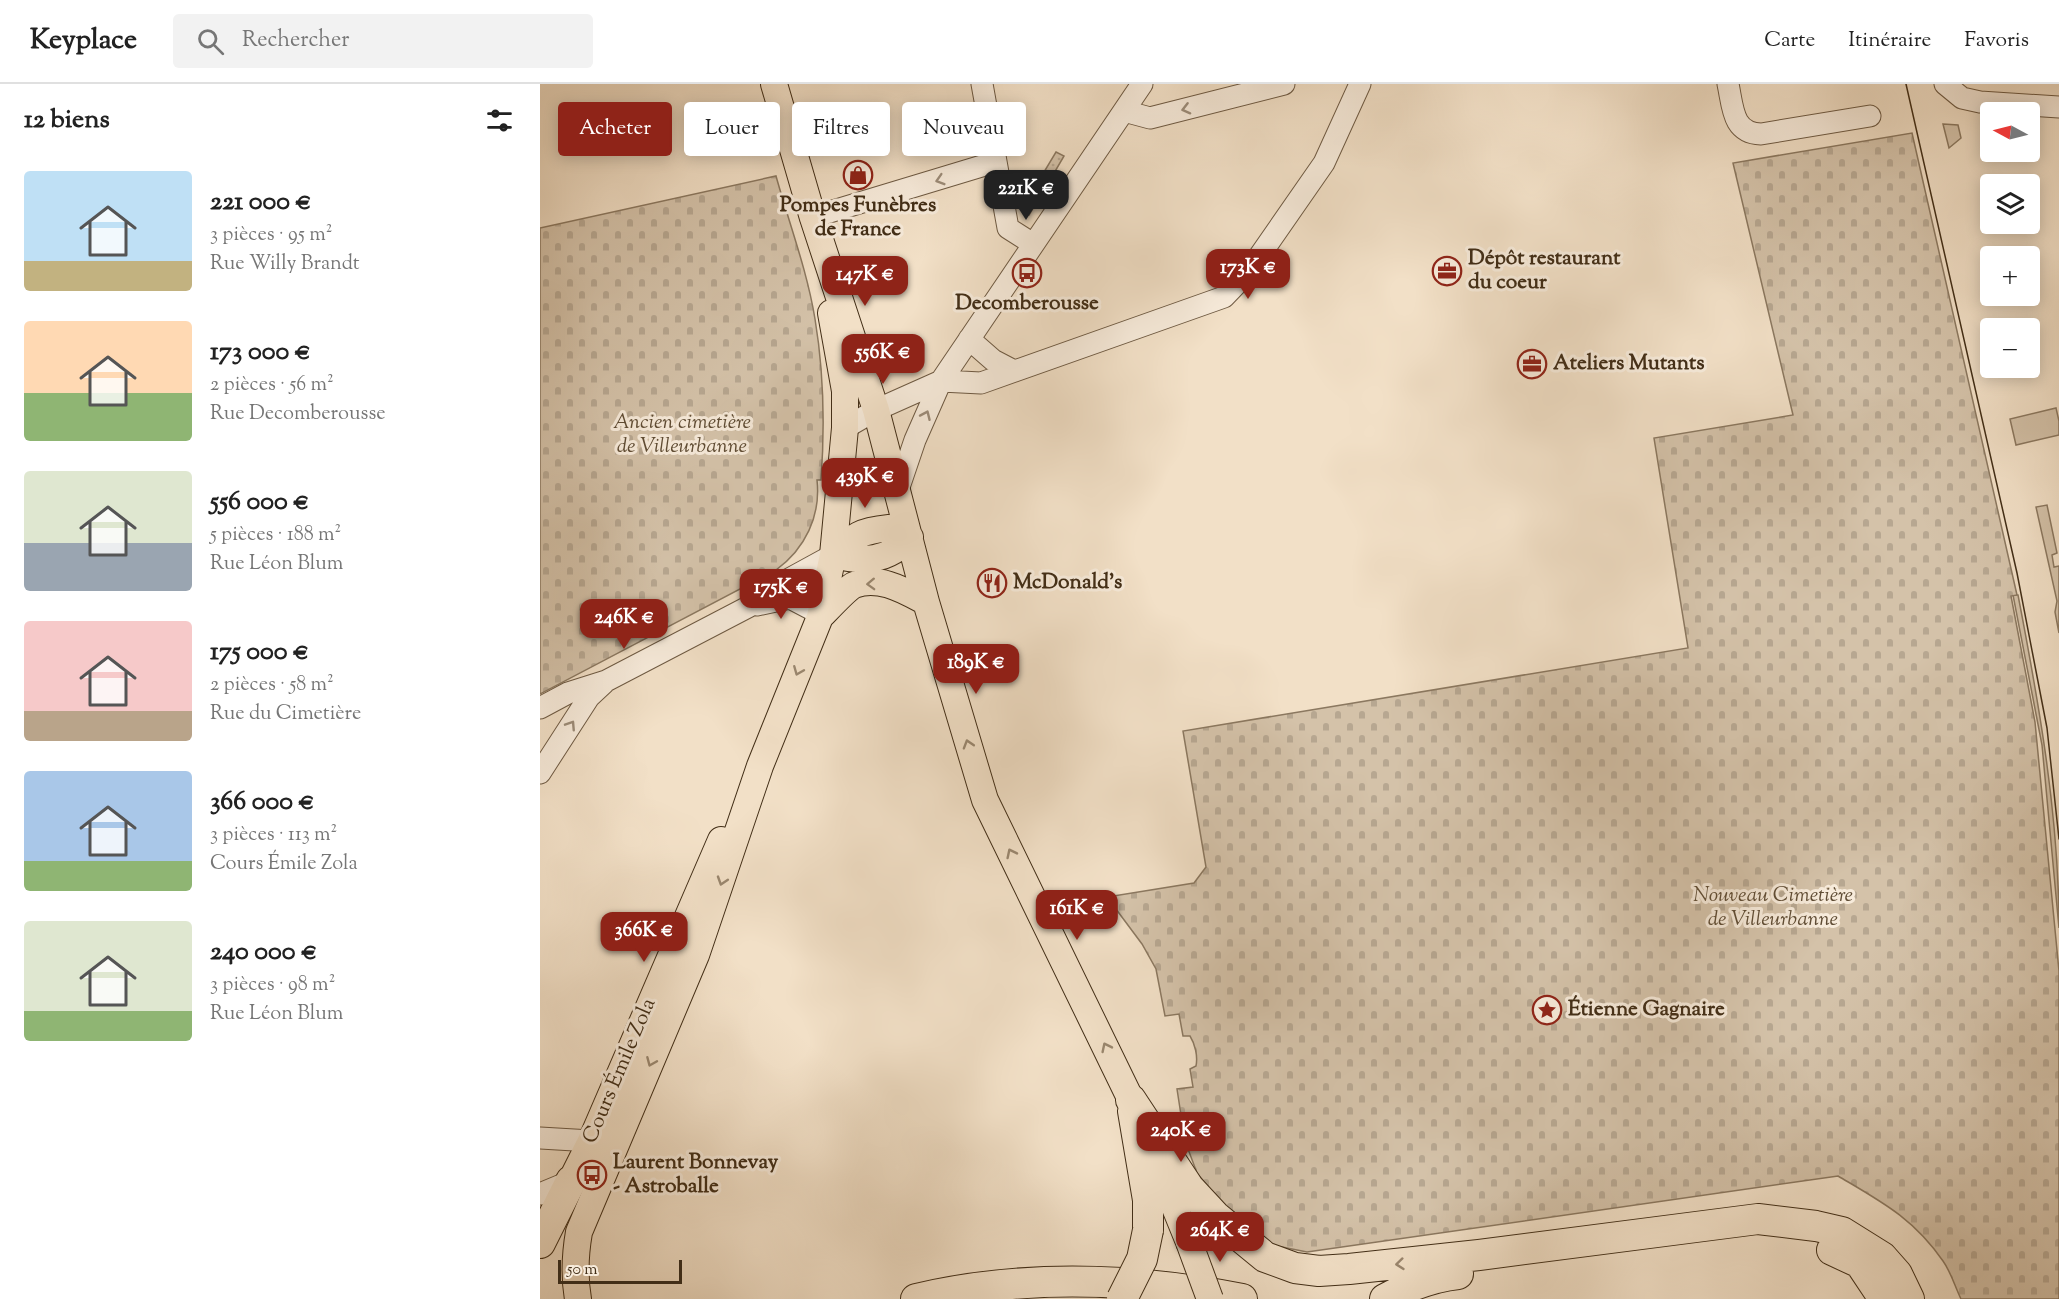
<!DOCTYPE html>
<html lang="fr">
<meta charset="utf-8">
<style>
:root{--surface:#fff;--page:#f2f2f2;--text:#222;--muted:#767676;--line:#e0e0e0;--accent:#8f2418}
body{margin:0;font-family:"Sorts Mill Goudy",serif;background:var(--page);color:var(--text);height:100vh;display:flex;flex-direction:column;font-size:22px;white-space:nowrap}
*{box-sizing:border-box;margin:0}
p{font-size:20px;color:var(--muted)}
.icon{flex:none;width:33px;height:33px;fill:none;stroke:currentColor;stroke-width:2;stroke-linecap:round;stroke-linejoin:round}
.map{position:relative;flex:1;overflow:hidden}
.sheet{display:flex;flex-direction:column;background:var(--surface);width:540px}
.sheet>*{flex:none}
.banner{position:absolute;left:18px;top:18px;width:570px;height:54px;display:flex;gap:12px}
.needle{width:39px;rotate:277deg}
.fabs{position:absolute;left:1440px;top:18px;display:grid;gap:12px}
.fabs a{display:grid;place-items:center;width:60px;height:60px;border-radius:6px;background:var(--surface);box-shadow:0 3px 15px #0003;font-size:30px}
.scale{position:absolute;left:18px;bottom:15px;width:124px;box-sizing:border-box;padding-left:6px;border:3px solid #422e17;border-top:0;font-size:16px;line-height:21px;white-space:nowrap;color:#422e17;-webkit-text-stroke:4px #f7ebdb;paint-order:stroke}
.price{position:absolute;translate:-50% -51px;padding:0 14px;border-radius:12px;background:var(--accent);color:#fff;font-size:20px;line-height:39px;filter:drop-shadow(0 2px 3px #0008)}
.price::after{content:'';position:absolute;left:50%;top:36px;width:18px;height:14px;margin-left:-9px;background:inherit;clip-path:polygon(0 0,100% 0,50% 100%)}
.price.on{background:#222;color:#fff}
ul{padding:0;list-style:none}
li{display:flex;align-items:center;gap:18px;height:150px;padding:0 24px}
li span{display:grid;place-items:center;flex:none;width:168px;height:120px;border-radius:6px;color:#555}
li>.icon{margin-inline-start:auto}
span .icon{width:72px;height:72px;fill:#fffc;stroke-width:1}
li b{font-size:26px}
h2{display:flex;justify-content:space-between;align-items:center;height:72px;padding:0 24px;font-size:26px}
.chip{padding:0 21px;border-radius:6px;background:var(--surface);box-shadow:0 3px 15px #0003;font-size:21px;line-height:54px}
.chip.on{background:var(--accent);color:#fff}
header{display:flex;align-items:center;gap:36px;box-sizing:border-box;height:84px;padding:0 30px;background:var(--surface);border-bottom:2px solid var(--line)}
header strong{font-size:28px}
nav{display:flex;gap:33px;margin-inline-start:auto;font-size:21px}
.search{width:420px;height:54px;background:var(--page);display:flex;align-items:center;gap:15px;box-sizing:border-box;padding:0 21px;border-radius:6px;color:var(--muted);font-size:22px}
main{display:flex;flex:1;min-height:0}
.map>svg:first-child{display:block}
.grass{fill:#d4c2a9;stroke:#8b7860;stroke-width:1.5}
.cemetery{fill:url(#cemetery-stones);stroke:#8b7860;stroke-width:1.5}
.garden{fill:url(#garden-dots);stroke:#8b7860;stroke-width:1.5}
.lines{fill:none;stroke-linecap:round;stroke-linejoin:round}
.minor-casing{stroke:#6e5a43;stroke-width:23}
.major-casing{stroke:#422e17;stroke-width:28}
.highway-casing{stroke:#422e17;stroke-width:32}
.minor{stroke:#f7ebdb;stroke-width:21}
.major{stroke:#f2e0c7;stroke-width:26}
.highway{stroke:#f2e0c7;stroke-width:30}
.tram{stroke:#422e17;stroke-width:1.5}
.major-bridge-casing{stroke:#422e17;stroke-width:28;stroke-linecap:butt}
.highway-bridge-casing{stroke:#422e17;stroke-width:32;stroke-linecap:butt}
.major-bridge{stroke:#f2e0c7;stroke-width:26}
.highway-bridge{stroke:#f2e0c7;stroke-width:30}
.oneway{stroke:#9c8c79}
.oneway2{stroke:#9a876f}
.labels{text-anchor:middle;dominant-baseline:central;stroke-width:6;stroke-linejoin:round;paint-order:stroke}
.poi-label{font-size:21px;font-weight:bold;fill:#422e17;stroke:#f7ebdb;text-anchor:start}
.park-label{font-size:21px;font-style:italic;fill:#5f4c34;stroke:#f7ebdb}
.street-label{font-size:21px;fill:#422e17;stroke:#f7ebdb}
</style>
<header>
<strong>Keyplace</strong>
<div class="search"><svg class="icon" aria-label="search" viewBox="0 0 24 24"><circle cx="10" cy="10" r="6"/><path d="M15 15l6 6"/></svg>Rechercher</div>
<nav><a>Carte</a><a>Itinéraire</a><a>Favoris</a></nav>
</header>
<main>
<section class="sheet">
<h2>12 biens<svg class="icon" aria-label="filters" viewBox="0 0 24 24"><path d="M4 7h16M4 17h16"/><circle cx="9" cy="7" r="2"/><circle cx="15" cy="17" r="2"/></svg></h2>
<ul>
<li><span style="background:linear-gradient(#bfe0f5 75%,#c2b280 0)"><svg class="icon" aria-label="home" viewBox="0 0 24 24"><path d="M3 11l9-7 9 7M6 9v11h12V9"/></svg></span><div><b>221 000 €</b><p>3 pièces · 95 m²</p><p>Rue Willy Brandt</p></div></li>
<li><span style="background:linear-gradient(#ffd9b3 60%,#8fb573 0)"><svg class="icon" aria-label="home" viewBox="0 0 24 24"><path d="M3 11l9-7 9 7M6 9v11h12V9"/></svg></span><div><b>173 000 €</b><p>2 pièces · 56 m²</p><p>Rue Decomberousse</p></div></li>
<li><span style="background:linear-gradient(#dfe7d0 60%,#9aa5b1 0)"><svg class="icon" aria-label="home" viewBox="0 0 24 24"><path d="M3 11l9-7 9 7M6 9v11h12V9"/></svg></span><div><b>556 000 €</b><p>5 pièces · 188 m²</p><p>Rue Léon Blum</p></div></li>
<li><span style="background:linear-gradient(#f6c9c9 75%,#b9a48a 0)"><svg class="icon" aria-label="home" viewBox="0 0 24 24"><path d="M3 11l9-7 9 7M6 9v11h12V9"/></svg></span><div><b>175 000 €</b><p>2 pièces · 58 m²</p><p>Rue du Cimetière</p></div></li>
<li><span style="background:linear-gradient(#a9c7e8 75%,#8fb573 0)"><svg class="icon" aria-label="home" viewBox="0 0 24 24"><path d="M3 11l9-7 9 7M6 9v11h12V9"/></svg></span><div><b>366 000 €</b><p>3 pièces · 113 m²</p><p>Cours Émile Zola</p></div></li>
<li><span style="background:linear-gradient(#dfe7d0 75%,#8fb573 0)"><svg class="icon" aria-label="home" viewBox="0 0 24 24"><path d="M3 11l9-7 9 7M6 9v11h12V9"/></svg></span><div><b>240 000 €</b><p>3 pièces · 98 m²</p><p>Rue Léon Blum</p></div></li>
</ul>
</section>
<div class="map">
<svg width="1519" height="1215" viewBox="0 0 1519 1215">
<defs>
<pattern id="cemetery-stones" width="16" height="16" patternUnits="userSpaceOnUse" patternTransform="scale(1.5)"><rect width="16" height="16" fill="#d4c2a9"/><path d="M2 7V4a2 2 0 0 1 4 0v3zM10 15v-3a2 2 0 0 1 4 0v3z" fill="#b7a791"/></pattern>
<pattern id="garden-dots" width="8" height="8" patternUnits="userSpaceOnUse" patternTransform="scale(1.5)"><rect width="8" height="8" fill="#d4c2a9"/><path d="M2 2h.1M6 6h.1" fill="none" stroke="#b7a791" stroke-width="1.8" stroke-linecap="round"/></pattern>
</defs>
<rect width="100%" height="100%" fill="#f2e0c7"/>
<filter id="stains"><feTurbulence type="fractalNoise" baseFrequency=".00333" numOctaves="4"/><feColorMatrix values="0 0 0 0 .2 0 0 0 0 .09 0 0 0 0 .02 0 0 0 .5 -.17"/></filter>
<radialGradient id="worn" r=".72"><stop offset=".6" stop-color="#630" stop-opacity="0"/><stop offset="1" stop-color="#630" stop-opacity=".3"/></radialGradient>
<path class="grass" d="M 1403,40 L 1418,41 L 1421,54 L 1409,64 Z
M 1516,324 L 1519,337 L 1519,351 L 1476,361 L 1470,335 Z
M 1507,421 L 1517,469 L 1512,471 L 1514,483 L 1519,482 L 1519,549 L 1515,528 L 1517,517 L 1496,423 Z
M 1473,511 L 1478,511 C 1499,620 1519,732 1519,844 L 1502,661 Z"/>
<path class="cemetery" d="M 1372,49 L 1477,511 L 1471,512 L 1495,638 L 1519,887 L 1519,1215 L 1421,1215 C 1415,1203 1411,1188 1403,1177 C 1373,1134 1342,1118 1298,1092 L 767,1168 L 732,1161 L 680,1118 L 657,1089 L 645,1057 L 637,1005 L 653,1003 L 650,985 L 656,982 C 658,972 655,960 650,952 L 643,952 L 639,930 L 625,932 L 616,885 L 602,860 L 567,813 L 654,799 L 666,783 L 643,647 L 1148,564 L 1114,354 L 1253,331 L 1193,79 Z
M 236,92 C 249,139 267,186 275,235 C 284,289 285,341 281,396 L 277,396 C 281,432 265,465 236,486 L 0,610 L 0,144 Z"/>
<path class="garden" d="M 516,68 L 524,72 L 506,103 L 498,98 Z
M 495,102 L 501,111 L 489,131 L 485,129 L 484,120 Z"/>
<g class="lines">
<g class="minor-casing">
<path id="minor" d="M 442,0 L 468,144 L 493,160
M 1188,0 C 1193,23 1192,49 1221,50 L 1330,32
M 1405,0 L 1422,14 L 1440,18 L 1519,23
M 584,27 L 610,34 L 744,0
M 273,133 L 455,78
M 429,255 L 453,276 L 474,287
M 305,344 L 336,326 L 401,297 L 441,299 L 684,213 L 709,187 L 784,79 L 820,0
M 358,406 L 375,356 L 401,297 L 602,0
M 217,521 L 250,514 L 271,525 L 280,533
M 0,624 L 28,609 L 66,597 L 208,523 L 229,506 L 293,471
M 0,689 L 49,613 L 64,599
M 0,1054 L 51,1057
M 0,1110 L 31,1097"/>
</g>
<g class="major-casing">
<path id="major" d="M 234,0 L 273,134 L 336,326 L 386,518 L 445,716 L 591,1016 L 649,1158
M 349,444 L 370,453 C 348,478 323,478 293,471 C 315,451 320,447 349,444 Z
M 280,533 C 287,526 306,505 314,501 C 339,491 365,507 386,518
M 31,1097 L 51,1057 L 181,756
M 38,1215 C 34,1192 35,1171 39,1148 L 156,871 L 220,682 L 280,533 L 293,471 L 305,344 L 305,307 L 291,229"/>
</g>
<g class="highway-casing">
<path id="highway" d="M 591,1016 L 649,1104 L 675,1132 L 725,1173 L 755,1184 L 779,1187 L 809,1185 L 939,1171 L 1218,1135 L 1276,1142 L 1302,1148 L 1342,1173 L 1357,1190 L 1369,1215
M 593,1027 L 608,1116 L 608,1146
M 0,1159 L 31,1097
M 1292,1166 L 1320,1179 L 1344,1215
M 376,1215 C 483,1190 596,1194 702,1215
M 845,1215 C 868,1202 892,1193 918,1190"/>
</g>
<use href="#minor" class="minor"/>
<use href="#major" class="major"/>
<use href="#highway" class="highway"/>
<path class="tram" d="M 1366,0 L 1477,489 L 1507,644 L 1519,755"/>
<g class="major-bridge-casing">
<path id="major-bridge" d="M 649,1158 L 670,1215"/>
</g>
<g class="highway-bridge-casing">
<path id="highway-bridge" d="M 582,1215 L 602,1175 L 608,1146"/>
</g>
<use href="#major-bridge" class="major-bridge"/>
<use href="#highway-bridge" class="highway-bridge"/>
</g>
<defs><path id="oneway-chevron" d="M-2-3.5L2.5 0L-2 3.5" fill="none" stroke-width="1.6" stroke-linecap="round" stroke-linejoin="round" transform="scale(1.5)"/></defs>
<g class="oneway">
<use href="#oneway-chevron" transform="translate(646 25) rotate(166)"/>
<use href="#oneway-chevron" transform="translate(400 96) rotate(163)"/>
<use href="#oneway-chevron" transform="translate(386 331) rotate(-66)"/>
<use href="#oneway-chevron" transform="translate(31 641) rotate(-57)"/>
</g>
<g class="oneway2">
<use href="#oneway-chevron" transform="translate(331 500) rotate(178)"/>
<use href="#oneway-chevron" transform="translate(258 587) rotate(112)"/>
<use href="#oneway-chevron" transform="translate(428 660) rotate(-107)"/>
<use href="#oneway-chevron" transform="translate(471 769) rotate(-116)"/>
<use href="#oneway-chevron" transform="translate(182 797) rotate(108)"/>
<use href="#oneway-chevron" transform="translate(566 963) rotate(-116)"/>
<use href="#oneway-chevron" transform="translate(111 978) rotate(113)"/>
<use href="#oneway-chevron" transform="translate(860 1180) rotate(174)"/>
</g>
<defs>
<g id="shop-ring" transform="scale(1.5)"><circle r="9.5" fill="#f7ebdb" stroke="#8f2418" stroke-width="1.5"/><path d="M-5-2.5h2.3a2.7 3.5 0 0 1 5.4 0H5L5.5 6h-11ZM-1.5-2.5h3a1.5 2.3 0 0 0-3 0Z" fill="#8f2418"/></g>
<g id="office-ring" transform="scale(1.5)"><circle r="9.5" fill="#f7ebdb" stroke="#8f2418" stroke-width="1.5"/><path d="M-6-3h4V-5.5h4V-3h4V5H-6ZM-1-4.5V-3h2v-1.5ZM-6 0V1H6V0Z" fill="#8f2418"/></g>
<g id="bus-ring" transform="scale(1.5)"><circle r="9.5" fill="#f7ebdb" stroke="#8f2418" stroke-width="1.5"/><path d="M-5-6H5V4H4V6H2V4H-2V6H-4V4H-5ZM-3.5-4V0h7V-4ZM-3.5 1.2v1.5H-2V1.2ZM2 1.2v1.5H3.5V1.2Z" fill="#8f2418"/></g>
<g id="restaurant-ring" transform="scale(1.5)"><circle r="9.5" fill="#f7ebdb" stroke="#8f2418" stroke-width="1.5"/><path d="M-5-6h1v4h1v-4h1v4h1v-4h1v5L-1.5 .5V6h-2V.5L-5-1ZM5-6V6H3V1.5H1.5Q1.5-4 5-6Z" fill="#8f2418"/></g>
<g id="sight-ring" transform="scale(1.5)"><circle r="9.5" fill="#f7ebdb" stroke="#8f2418" stroke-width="1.5"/><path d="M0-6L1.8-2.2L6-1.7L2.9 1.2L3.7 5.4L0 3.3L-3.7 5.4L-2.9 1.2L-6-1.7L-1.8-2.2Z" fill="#8f2418"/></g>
</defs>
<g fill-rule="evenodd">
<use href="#shop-ring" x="318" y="91"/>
<use href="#office-ring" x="907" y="187"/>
<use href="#bus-ring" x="487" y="189"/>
<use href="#office-ring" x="992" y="280"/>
<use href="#restaurant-ring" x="452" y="499"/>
<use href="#sight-ring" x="1007" y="926"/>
<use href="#bus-ring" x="52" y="1091"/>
</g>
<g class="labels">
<g class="poi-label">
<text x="318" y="122" text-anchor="middle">Pompes Funèbres<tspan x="318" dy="24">de France</tspan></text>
<text x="928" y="175">Dépôt restaurant<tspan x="928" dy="24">du coeur</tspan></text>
<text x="487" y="220" text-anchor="middle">Decomberousse</text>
<text x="1013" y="280">Ateliers Mutants</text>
<text x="473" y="499">McDonald's</text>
<text x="1028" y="926">Étienne Gagnaire</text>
<text x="73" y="1079">Laurent Bonnevay<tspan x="73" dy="24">- Astroballe</tspan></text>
</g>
<g class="park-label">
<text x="142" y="339">Ancien cimetière<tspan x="142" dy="24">de Villeurbanne</tspan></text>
<text x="1233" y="812">Nouveau Cimetière<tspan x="1233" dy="24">de Villeurbanne</tspan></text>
</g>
<g class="street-label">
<text transform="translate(80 987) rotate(-67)">Cours Émile Zola</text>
</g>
</g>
<rect width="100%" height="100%" filter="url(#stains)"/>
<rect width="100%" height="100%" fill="url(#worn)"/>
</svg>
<div class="fabs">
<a><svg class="needle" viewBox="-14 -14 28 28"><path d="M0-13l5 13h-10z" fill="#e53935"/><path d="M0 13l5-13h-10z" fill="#767676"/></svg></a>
<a><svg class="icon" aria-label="layers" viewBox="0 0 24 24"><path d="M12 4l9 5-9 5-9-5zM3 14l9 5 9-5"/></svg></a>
<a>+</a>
<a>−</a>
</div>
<div class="scale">50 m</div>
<b class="price on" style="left:486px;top:137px">221K €</b>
<b class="price" style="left:708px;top:216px">173K €</b>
<b class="price" style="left:325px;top:223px">147K €</b>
<b class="price" style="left:343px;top:301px">556K €</b>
<b class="price" style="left:325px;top:425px">439K €</b>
<b class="price" style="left:241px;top:536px">175K €</b>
<b class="price" style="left:84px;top:566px">246K €</b>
<b class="price" style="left:436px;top:611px">189K €</b>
<b class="price" style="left:537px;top:857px">161K €</b>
<b class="price" style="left:104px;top:879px">366K €</b>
<b class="price" style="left:641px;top:1079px">240K €</b>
<b class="price" style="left:680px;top:1179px">264K €</b>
<div class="banner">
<a class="chip on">Acheter</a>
<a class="chip">Louer</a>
<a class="chip">Filtres</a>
<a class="chip">Nouveau</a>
</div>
</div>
</main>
